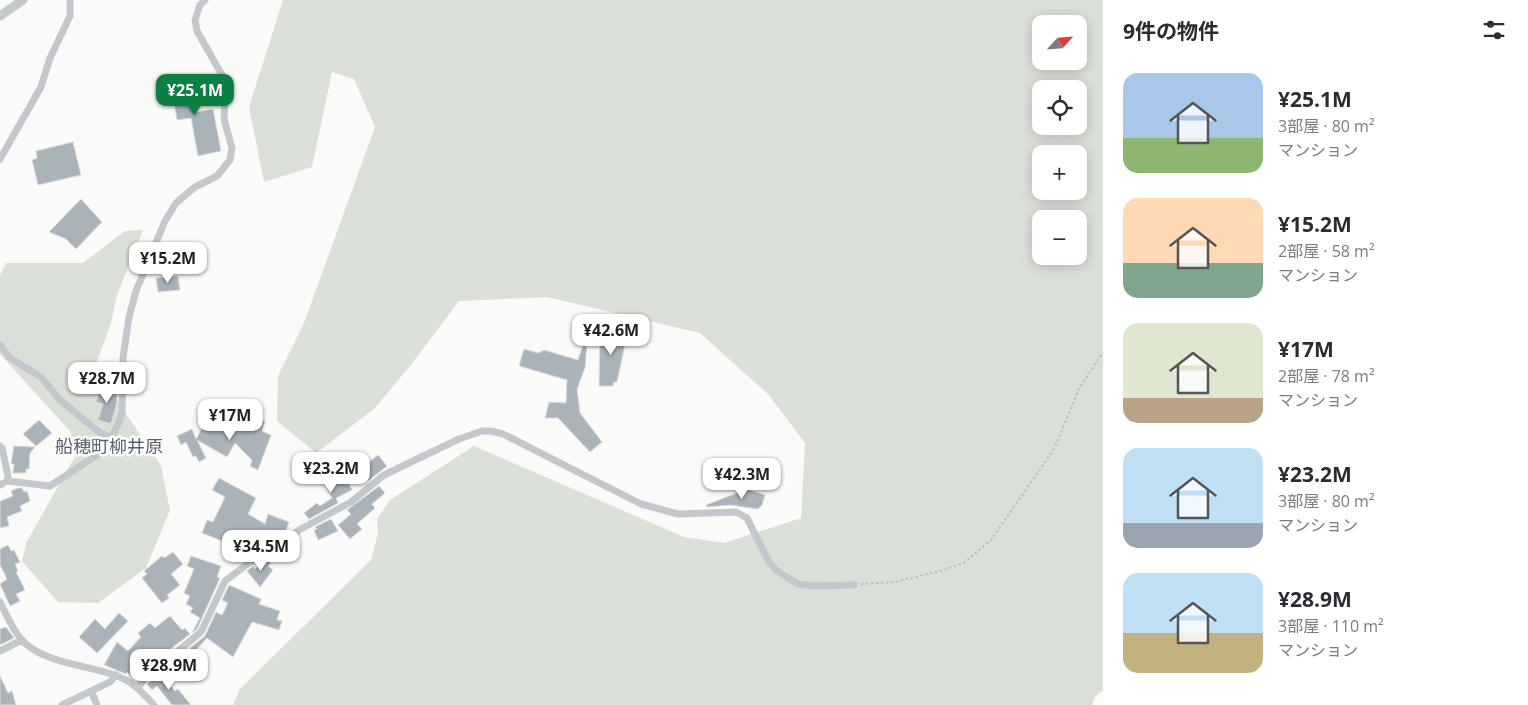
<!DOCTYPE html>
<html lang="ja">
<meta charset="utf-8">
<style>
:root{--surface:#fff;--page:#f2f2f3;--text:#2b2b33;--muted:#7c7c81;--accent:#0b8043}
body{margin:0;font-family:"Open Sans","Noto Sans JP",sans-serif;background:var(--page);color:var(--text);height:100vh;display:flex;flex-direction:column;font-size:19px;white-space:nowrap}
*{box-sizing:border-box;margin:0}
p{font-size:16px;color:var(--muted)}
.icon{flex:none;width:28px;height:28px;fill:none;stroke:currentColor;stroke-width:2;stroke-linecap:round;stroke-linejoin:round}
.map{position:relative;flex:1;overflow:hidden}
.drawer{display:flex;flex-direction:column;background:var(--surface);width:425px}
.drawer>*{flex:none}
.needle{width:32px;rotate:64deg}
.fabs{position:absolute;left:1032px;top:15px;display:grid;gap:10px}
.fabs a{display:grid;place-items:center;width:55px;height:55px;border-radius:10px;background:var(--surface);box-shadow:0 2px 12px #0003;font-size:25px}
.price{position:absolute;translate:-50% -42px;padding:0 11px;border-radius:10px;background:#fff;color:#222;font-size:16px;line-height:32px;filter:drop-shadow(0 1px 2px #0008)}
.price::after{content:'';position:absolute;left:50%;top:30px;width:15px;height:11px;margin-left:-8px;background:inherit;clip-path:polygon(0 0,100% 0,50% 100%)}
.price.selected{background:var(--accent);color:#fff}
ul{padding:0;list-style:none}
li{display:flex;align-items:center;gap:15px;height:125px;padding:0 20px}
li span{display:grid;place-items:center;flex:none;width:140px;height:100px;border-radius:15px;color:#555}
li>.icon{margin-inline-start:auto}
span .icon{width:60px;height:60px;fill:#fffc;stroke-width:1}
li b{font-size:21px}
h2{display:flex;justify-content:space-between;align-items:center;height:60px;padding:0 20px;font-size:21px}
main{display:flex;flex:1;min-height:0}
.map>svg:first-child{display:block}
.green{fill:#dadfd7;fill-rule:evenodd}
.building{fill:#aab3b9;stroke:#dcdcda}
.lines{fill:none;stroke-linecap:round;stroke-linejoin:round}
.path{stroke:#bbbfc2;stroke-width:2;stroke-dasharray:2.5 2.5;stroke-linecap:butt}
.minor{stroke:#c3c8cc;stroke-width:7}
.tertiary{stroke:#c3c8cc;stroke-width:9}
.labels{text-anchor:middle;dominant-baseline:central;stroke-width:5;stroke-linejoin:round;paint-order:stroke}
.quarter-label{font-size:18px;fill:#57646e;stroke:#fff}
</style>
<main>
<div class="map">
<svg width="1103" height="705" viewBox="0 0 1103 705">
<rect width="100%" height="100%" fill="#fafaf8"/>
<path class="green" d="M 283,0 L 1103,0 L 1103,690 L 1095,697 L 1092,705 L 233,705 L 240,689 L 371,560 L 378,533 L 377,519 L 390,500 L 474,446 L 684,537 L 724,543 L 801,518 L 805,443 L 768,394 L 700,333 L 547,297 L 459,301 L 410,366 L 374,409 L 316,453 L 277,421 L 278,376 L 304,323 L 375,127 L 354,79 L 332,72 L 312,167 L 264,182 L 249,107 ZM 1041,24 L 1079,24 L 1079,61 L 1041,61 ZM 1041,89 L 1079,89 L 1079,126 L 1041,126 ZM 1041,154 L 1079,154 L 1079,191 L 1041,191 ZM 1041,219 L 1079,219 L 1079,256 L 1041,256 Z
M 143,230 L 117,295 L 111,323 L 95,367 L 161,466 L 170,510 L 146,568 L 98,603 L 58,602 L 22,561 L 26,543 L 77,453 L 70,431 L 0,354 L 0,275 L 6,263 L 83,263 L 125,231 Z"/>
<path class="building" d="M 190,74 L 197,112 L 213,109 L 221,151 L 198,156 L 191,118 L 177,120 L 170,78 Z
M 73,142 L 81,175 L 38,185 L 32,160 L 37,158 L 36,151 Z
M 81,199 L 102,222 L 76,249 L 66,239 L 49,232 Z
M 178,276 L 180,290 L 158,292 L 156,278 Z
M 617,327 L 628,330 L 617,382 L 614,382 L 613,386 L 599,386 L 600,335 L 605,335 L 605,329 L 617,331 Z
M 584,342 L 587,343 L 585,368 L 577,389 L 580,413 L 602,442 L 590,452 L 558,418 L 545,418 L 549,402 L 566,403 L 567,380 L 519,366 L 524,349 L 538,353 L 544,350 L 578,360 Z
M 101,386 L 117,391 L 117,402 L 111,424 L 98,420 L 103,404 L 96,402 Z
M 251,417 L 265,421 L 262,431 L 271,435 L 258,470 L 250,466 L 252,460 L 235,443 L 227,457 L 197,440 L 206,458 L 199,462 L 196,456 L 193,457 L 186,442 L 181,445 L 177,436 L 192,429 L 196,439 L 206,421 L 229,433 L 236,423 L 247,430 Z
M 39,420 L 52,433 L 36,446 L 23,434 Z
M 14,446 L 35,447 L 30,453 L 29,469 L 26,469 L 26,473 L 13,473 L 14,464 L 11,464 Z
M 378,455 L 387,466 L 368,481 L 359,470 Z
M 315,463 L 320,476 L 302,483 L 296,471 Z
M 343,472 L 352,490 L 336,498 L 338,503 L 309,519 L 304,513 L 317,503 L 320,506 L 332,498 L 323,481 Z
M 219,478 L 256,498 L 248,514 L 265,524 L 268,514 L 289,522 L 284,536 L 279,532 L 275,539 L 272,538 L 271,543 L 258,550 L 243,547 L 248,557 L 242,562 L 238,554 L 223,548 L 222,541 L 202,533 L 207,520 L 213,522 L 225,497 L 212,490 Z
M 379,486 L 385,493 L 372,504 L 375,508 L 357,524 L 362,529 L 350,539 L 338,525 L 351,514 L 347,510 Z
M 740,487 L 765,495 L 762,505 L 758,509 L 730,505 L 707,507 L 706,505 L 737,493 Z
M 18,488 L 22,488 L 24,492 L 27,491 L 30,501 L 20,506 L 22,511 L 7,517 L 9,526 L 0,528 L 0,501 L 13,496 L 11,491 Z
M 331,519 L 338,531 L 318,540 L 314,530 L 317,529 L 315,527 Z
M 8,545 L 11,551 L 14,550 L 20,562 L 15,564 L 18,571 L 16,572 L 25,590 L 16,594 L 20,601 L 10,606 L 0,584 L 7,579 L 0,565 L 0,549 Z
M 173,552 L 183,564 L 171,574 L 180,585 L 167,595 L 169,598 L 162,603 L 142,578 L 147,574 L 144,571 L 162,556 L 164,558 Z
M 191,556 L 221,566 L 217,577 L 220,578 L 197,629 L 192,633 L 200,618 L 190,612 L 193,608 L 186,604 L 190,596 L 184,593 L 194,569 L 187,566 Z
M 266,558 L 271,563 L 268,566 L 273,570 L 260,587 L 247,571 L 253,566 L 255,569 Z
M 229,585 L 261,599 L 259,604 L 280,611 L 277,620 L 282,621 L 279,630 L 252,622 L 233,657 L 207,638 L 194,652 L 190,648 L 205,636 L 216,612 L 222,615 L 228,603 L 222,600 Z
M 119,613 L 128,621 L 97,653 L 79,637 L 95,619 L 105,629 Z
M 170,616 L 182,630 L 185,628 L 190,634 L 156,660 L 136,680 L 127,672 L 126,674 L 104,665 L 117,642 L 128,651 L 141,637 L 138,633 L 150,623 L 155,628 Z
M 6,627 L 14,638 L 0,645 L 0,629 Z
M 160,674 L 175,691 L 178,689 L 191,705 L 172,705 L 157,686 L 152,690 L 147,684 Z
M 0,676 L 8,693 L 12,691 L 16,705 L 0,705 Z"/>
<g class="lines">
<path class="path" d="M 861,584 L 895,582 L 944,570 L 965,562 L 991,540 L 1054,449 L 1079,389 L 1103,352"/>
<path class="minor" d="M 0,159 L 41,87 L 50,58 L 70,16 L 70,0
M 0,345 L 10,358 L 41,377 L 60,400 L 99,432 L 111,438
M 0,446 L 2,448 L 8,476 L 7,481 L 0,485
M 7,481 L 50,486 L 103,451 L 118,425 L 122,413 L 123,358 L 129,317 L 136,291 L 165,221 L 176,203 L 195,187 L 217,176 L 230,160 L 232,148 L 224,119 L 225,100 L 222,75 L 197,31 L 195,20 L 200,5 L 205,0
M 0,602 C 6,614 12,629 21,639 C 41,663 87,665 114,675 C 131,680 143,693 154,705
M 0,651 L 22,640
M 138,688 L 144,679 L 201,632 L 225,581 L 257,557 L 285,542 L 299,530 L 351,502 L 384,475 L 459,439 L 482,431 L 491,431 L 503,434 L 641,504 L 678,514 L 736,512 L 747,518 L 769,562 L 777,571 L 798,584 L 814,586 L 854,585
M 91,691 L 97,705
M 62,705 L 110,682 L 116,675"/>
<path class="tertiary" d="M 0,16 L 23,0"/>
</g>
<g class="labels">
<g class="quarter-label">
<text x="109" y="446">船穂町柳井原</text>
</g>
</g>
</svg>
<div class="fabs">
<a><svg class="needle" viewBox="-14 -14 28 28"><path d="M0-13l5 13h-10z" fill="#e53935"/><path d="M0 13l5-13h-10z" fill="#7c7c81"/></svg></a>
<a><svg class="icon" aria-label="locate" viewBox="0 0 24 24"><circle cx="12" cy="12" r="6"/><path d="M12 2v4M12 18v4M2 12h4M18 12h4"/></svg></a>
<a>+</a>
<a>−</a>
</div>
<b class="price selected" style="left:195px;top:116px">¥25.1M</b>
<b class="price" style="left:168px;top:284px">¥15.2M</b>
<b class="price" style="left:611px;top:356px">¥42.6M</b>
<b class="price" style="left:107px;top:404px">¥28.7M</b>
<b class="price" style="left:230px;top:441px">¥17M</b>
<b class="price" style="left:331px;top:494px">¥23.2M</b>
<b class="price" style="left:742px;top:500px">¥42.3M</b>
<b class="price" style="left:261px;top:572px">¥34.5M</b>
<b class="price" style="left:169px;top:691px">¥28.9M</b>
</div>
<section class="drawer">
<h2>9件の物件<svg class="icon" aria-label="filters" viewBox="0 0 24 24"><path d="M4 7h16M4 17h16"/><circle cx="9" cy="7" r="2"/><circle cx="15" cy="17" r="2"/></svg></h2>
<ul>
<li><span style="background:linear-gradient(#a9c7e8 65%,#8fb573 0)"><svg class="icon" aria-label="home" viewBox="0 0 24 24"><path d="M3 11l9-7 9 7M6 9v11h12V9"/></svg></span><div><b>¥25.1M</b><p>3部屋 · 80 m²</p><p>マンション</p></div></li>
<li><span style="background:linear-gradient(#ffd9b3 65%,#7fa58c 0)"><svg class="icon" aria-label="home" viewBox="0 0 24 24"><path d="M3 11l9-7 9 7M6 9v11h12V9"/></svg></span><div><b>¥15.2M</b><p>2部屋 · 58 m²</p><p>マンション</p></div></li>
<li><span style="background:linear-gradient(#dfe7d0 75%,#b9a48a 0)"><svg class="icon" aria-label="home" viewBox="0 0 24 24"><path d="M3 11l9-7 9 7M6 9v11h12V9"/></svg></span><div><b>¥17M</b><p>2部屋 · 78 m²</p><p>マンション</p></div></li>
<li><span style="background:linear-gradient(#bfe0f5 75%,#9aa5b1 0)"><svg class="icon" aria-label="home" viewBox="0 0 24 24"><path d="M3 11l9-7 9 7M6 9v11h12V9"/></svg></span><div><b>¥23.2M</b><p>3部屋 · 80 m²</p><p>マンション</p></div></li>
<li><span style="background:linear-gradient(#bfe0f5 60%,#c2b280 0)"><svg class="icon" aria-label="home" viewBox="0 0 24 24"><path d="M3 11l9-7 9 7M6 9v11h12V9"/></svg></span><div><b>¥28.9M</b><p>3部屋 · 110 m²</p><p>マンション</p></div></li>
</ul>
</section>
</main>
